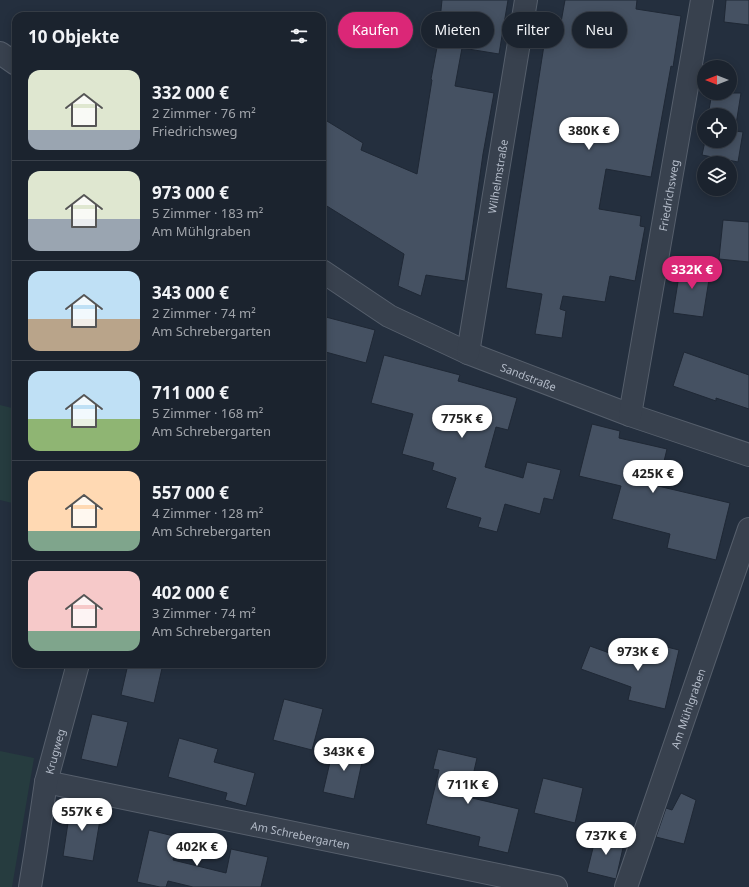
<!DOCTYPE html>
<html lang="de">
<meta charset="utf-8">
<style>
:root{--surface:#1b232e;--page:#242b36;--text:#f1f3f6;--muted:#a0a4aa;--line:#39404a;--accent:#db2777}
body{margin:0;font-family:"Noto Sans",sans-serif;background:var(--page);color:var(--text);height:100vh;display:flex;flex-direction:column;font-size:15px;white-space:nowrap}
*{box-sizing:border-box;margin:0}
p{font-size:13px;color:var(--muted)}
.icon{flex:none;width:22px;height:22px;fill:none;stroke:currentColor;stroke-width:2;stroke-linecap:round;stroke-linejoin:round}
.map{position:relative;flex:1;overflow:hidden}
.panel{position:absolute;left:12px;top:12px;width:314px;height:656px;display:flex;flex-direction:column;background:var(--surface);border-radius:12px;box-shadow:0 2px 10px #0003,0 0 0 1px var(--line)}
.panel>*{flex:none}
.top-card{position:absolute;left:338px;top:12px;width:351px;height:36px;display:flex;gap:8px}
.needle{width:26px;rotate:270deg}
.fabs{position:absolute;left:697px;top:60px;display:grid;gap:8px}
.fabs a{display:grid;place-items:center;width:40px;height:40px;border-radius:50%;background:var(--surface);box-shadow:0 2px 10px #0003,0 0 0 1px var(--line);font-size:20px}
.price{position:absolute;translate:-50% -34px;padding:0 9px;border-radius:14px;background:#fff;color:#222;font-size:13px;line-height:26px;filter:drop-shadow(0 1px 2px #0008)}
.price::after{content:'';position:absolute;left:50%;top:24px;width:12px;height:9px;margin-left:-6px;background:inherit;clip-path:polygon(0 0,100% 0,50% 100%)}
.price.active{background:var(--accent);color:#fff}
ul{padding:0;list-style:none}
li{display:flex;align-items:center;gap:12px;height:100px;padding:0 16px}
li+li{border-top:1px solid var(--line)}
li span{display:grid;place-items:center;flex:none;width:112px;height:80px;border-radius:12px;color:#555}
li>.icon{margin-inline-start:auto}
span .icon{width:48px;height:48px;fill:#fffc;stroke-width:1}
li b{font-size:17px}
h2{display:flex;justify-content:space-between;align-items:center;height:48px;padding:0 16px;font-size:17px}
.tag{padding:0 14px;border-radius:18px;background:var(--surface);box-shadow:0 2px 10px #0003,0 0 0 1px var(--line);font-size:14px;line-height:36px}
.tag.active{background:var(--accent);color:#fff}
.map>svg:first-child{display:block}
.green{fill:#263c3f}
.building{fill:#455162;stroke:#1f2835}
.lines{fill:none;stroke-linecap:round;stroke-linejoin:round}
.minor-casing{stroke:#565f6c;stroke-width:24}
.minor{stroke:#38414e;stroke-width:22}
.labels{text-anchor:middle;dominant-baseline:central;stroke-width:3.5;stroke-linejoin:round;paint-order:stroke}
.street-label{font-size:11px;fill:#b4bcc9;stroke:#1d2633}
</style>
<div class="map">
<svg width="749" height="887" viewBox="0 0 749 887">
<rect width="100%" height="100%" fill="#242f3e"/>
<path class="green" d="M 0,405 L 16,409 L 16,504 L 0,500 Z
M 0,751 L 34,758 L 12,887 L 0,887 Z"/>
<path class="building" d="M 442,0 L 508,0 L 499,54 L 462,48 L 455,86 L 494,93 L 483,154 L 465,281 L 426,275 L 421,296 L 398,286 L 404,254 L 322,203 L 322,118 L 363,143 L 361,150 L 417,174 L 432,80 L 431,79 L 442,21 L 440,20 Z
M 565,0 L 637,0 L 636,9 L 681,16 L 673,67 L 671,66 L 651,177 L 606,169 L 599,209 L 641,216 L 640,226 L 645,227 L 635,281 L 610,276 L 605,302 L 563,296 L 560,309 L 566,311 L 562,338 L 535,334 L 542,294 L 506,288 L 547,26 L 560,28 Z
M 726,0 L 749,0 L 749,25 L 724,22 Z
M 712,93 L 741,93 L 735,131 L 743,132 L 738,162 L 702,155 L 705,141 L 730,141 L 730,115 L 708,115 Z
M 723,220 L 749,222 L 749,262 L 719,259 Z
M 681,263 L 711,267 L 703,317 L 673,313 Z
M 322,316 L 375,330 L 366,363 L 322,351 Z
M 684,352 L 749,375 L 749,409 L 716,398 L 716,401 L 673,386 Z
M 384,355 L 460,375 L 458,381 L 517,398 L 508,430 L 496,427 L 485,467 L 523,478 L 527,462 L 561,470 L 553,500 L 544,498 L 540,514 L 505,504 L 497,532 L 478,527 L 481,518 L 446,508 L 456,478 L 432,470 L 434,463 L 402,454 L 413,414 L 371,403 Z
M 592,424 L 620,431 L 619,438 L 667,449 L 658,486 L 730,503 L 716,560 L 667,548 L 670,534 L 612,519 L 621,486 L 579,476 Z
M 642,641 L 679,650 L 665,709 L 628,700 L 631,687 L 581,669 L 590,646 L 637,663 Z
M 128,664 L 163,664 L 154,703 L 121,695 Z
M 284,699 L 323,709 L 312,750 L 273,740 Z
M 92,714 L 128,722 L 117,767 L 81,759 Z
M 179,738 L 218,749 L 214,762 L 255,773 L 246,806 L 225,800 L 227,793 L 168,777 Z
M 334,745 L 364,753 L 354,799 L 323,792 Z
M 438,749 L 477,758 L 468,797 L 519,809 L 508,853 L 478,846 L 480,837 L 426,824 L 439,770 L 433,769 Z
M 543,778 L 583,788 L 575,823 L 534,813 Z
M 681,793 L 696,800 L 684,844 L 656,837 L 666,808 L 672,810 Z
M 71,803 L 102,808 L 93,861 L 63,856 Z
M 149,830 L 178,837 L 173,860 L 226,873 L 231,849 L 268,857 L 261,887 L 193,887 L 168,881 L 166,887 L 160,887 L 137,882 Z
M 597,832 L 625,839 L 616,879 L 587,872 Z"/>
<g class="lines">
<g class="minor-casing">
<g id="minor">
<path d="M 0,53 L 16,64"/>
<path id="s1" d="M 322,271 L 389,316 L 468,353 L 630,415 L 749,455"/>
<path id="s2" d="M 468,353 L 526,0"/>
<path id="s3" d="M 630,415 L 702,0"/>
<path id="s4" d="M 46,782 L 556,887"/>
<path id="s5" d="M 30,887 L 36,850 L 46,782 L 78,664"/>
<path id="s6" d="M 626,887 L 749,529"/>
</g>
</g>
<use href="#minor" class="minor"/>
</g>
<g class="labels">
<g class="street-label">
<text stroke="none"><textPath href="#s2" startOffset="179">Wilhelmstraße</textPath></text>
<text stroke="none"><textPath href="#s3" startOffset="223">Friedrichsweg</textPath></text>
<text stroke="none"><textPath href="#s1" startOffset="233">Sandstraße</textPath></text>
<text stroke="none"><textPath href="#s6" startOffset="189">Am Mühlgraben</textPath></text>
<text stroke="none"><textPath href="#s5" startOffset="138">Krugweg</textPath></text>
<text stroke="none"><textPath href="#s4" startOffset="260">Am Schrebergarten</textPath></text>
</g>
</g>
</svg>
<div class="fabs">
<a><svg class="needle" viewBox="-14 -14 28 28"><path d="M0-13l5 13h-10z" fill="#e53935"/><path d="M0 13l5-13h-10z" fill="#a0a4aa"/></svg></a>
<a><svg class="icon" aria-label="locate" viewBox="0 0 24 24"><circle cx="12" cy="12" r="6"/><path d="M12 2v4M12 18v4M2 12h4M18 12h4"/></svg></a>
<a><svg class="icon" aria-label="layers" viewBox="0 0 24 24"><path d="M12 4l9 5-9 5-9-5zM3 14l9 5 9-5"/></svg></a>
</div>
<b class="price" style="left:589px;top:151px">380K €</b>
<b class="price active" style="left:692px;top:290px">332K €</b>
<b class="price" style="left:462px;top:439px">775K €</b>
<b class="price" style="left:653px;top:494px">425K €</b>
<b class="price" style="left:638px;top:672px">973K €</b>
<b class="price" style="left:344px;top:772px">343K €</b>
<b class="price" style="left:468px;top:805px">711K €</b>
<b class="price" style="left:82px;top:832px">557K €</b>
<b class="price" style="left:606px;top:856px">737K €</b>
<b class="price" style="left:197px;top:867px">402K €</b>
<div class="top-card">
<a class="tag active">Kaufen</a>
<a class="tag">Mieten</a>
<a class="tag">Filter</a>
<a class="tag">Neu</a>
</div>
<section class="panel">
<h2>10 Objekte<svg class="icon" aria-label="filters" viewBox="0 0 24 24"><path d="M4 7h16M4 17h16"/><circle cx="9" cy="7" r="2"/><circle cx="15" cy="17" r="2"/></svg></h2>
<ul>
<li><span style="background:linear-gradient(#dfe7d0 75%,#9aa5b1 0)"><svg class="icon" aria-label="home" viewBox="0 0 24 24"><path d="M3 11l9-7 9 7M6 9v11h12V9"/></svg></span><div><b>332 000 €</b><p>2 Zimmer · 76 m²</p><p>Friedrichsweg</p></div></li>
<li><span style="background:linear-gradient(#dfe7d0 60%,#9aa5b1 0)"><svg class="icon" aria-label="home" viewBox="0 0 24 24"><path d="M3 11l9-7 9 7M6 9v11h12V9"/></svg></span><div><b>973 000 €</b><p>5 Zimmer · 183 m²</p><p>Am Mühlgraben</p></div></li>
<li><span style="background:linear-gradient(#bfe0f5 60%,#b9a48a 0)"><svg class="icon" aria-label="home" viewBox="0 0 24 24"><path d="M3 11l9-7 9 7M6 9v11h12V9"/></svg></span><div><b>343 000 €</b><p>2 Zimmer · 74 m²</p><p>Am Schrebergarten</p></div></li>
<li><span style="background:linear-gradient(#bfe0f5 60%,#8fb573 0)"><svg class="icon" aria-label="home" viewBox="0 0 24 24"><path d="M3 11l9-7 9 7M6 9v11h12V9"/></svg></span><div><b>711 000 €</b><p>5 Zimmer · 168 m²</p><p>Am Schrebergarten</p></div></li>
<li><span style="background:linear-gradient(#ffd9b3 75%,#7fa58c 0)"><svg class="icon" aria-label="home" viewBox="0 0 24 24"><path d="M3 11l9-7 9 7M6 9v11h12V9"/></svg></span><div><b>557 000 €</b><p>4 Zimmer · 128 m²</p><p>Am Schrebergarten</p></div></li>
<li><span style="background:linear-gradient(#f6c9c9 75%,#7fa58c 0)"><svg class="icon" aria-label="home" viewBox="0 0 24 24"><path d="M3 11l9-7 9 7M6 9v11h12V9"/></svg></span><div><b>402 000 €</b><p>3 Zimmer · 74 m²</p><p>Am Schrebergarten</p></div></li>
</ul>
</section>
</div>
